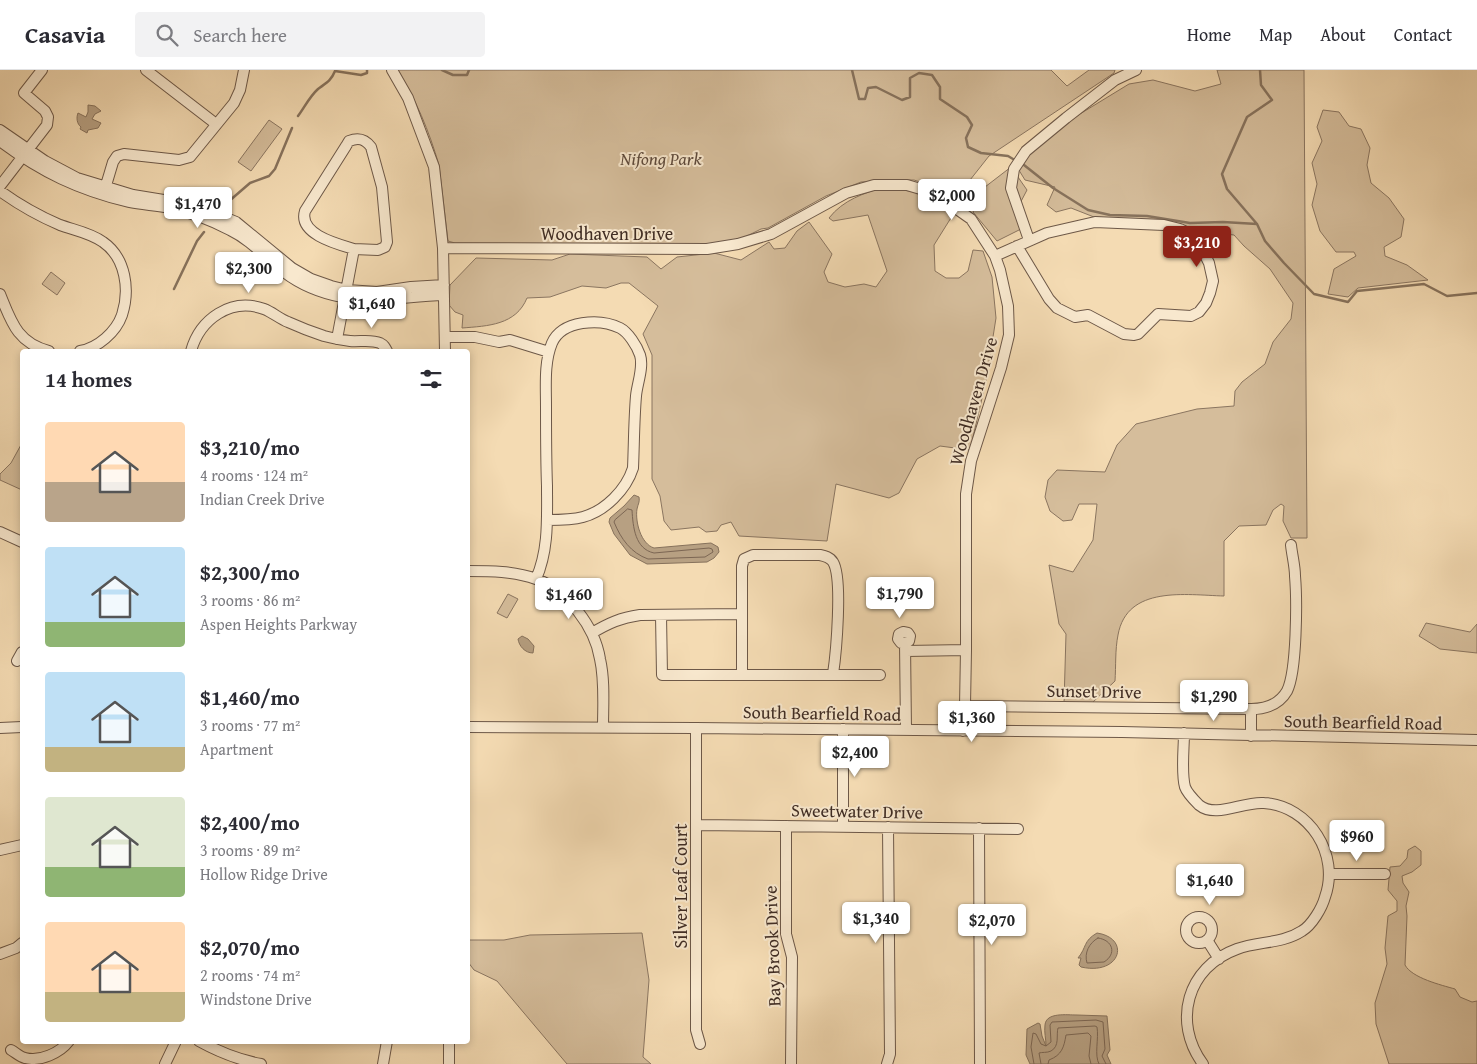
<!DOCTYPE html>
<meta charset="utf-8">
<style>
:root{--surface:#fff;--page:#f2f2f3;--text:#2b2b33;--muted:#7c7c81;--line:#e1e1e2;--accent:#8f2418}
body{margin:0;font-family:"Gentium Book Plus",serif;background:var(--page);color:var(--text);height:100vh;display:flex;flex-direction:column;font-size:19px;white-space:nowrap}
*{box-sizing:border-box;margin:0}
p{font-size:16px;color:var(--muted)}
.icon{flex:none;width:28px;height:28px;fill:none;stroke:currentColor;stroke-width:2;stroke-linecap:round;stroke-linejoin:round}
.map{position:relative;flex:1;overflow:hidden}
.sheet{position:absolute;left:20px;top:279px;width:450px;height:695px;display:flex;flex-direction:column;background:var(--surface);border-radius:5px;box-shadow:0 2px 8px #0003}
.sheet>*{flex:none}
.price{position:absolute;translate:-50% -42px;padding:0 11px;border-radius:5px;background:#fff;color:#222;font-size:16px;line-height:32px;filter:drop-shadow(0 1px 2px #0008)}
.price::after{content:'';position:absolute;left:50%;top:30px;width:15px;height:11px;margin-left:-8px;background:inherit;clip-path:polygon(0 0,100% 0,50% 100%)}
.price.active{background:var(--accent);color:#fff}
ul{padding:0;list-style:none}
li{display:flex;align-items:center;gap:15px;height:125px;padding:0 25px}
li span{display:grid;place-items:center;flex:none;width:140px;height:100px;border-radius:5px;color:#555}
li>.icon{margin-inline-start:auto}
span .icon{width:60px;height:60px;fill:#fffc;stroke-width:1}
li b{font-size:21px}
h2{display:flex;justify-content:space-between;align-items:center;height:60px;padding:0 25px;font-size:21px}
header{display:flex;align-items:center;gap:30px;box-sizing:border-box;height:70px;padding:0 25px;background:var(--surface);border-bottom:1px solid var(--line)}
header strong{font-size:24px}
nav{display:flex;gap:28px;margin-inline-start:auto;font-size:18px}
.search{width:350px;height:45px;background:var(--page);display:flex;align-items:center;gap:12px;box-sizing:border-box;padding:0 18px;border-radius:5px;color:var(--muted);font-size:19px}
.map>svg:first-child{display:block}
.green{fill:#d5bd9b;stroke:#8a7560}
.water{fill:#b7a082;stroke:#87725c}
.lines{fill:none;stroke-linecap:round;stroke-linejoin:round}
.shore{stroke:#7c6653;stroke-width:1}
.stream{stroke:#87725c;stroke-width:2.5}
.minor-casing{stroke:#6d5848;stroke-width:12}
.minor{stroke:#f8e8ce;stroke-width:10}
.labels{text-anchor:middle;dominant-baseline:central;stroke-width:4;stroke-linejoin:round;paint-order:stroke}
.park-label{font-size:18px;font-style:italic;fill:#5e4a3c;stroke:#f8e8ce}
.street-label{font-size:18px;fill:#402d24;stroke:#f8e8ce}
</style>
<header>
<strong>Casavia</strong>
<div class="search"><svg class="icon" aria-label="search" viewBox="0 0 24 24"><circle cx="10" cy="10" r="6"/><path d="M15 15l6 6"/></svg>Search here</div>
<nav><a>Home</a><a>Map</a><a>About</a><a>Contact</a></nav>
</header>
<div class="map">
<svg width="1477" height="994" viewBox="0 0 1477 994">
<rect width="100%" height="100%" fill="#f4dbb3"/>
<filter id="stains"><feTurbulence type="fractalNoise" baseFrequency=".004" numOctaves="4"/><feColorMatrix values="0 0 0 0 .2 0 0 0 0 .09 0 0 0 0 .02 0 0 0 .5 -.17"/></filter>
<radialGradient id="worn" r=".72"><stop offset=".6" stop-color="#630" stop-opacity="0"/><stop offset="1" stop-color="#630" stop-opacity=".3"/></radialGradient>
<path class="green" d="M 397,0 L 1051,0 L 1067,16 L 1089,0 L 1115,0 L 1114,3 L 989,86 L 955,129 L 925,114 L 924,121 L 923,113 L 914,110 L 904,110 L 861,112 L 826,126 L 768,158 L 761,159 L 745,167 L 723,173 L 674,175 L 455,173 L 448,171 L 439,95 C 429,61 416,29 397,0 Z
M 1217,0 L 1304,0 L 1307,468 L 1291,468 L 1283,451 L 1284,436 L 1281,434 L 1273,440 L 1266,455 L 1239,456 L 1224,471 L 1224,526 C 1186,525 1127,515 1118,565 C 1115,580 1116,596 1115,611 L 1092,633 L 1064,633 L 1066,564 L 1059,554 L 1049,495 L 1073,502 L 1093,470 L 1097,434 L 1079,434 L 1072,450 L 1063,451 L 1050,441 L 1045,427 L 1048,410 L 1057,400 L 1105,402 L 1117,375 L 1136,354 L 1197,339 L 1234,336 L 1235,321 L 1242,312 L 1265,294 L 1273,272 L 1291,249 L 1293,233 L 1270,199 L 1244,176 L 1234,165 L 1207,162 L 1167,151 L 1094,147 L 1071,138 L 1056,142 L 1047,135 L 1055,117 L 1025,110 L 1017,97 L 1034,72 L 1129,14 L 1153,10 L 1195,21 L 1221,14 Z
M 1323,40 L 1339,42 L 1349,56 L 1361,59 L 1370,78 L 1367,95 L 1371,113 L 1389,128 L 1404,149 L 1401,167 L 1384,177 L 1385,186 L 1407,195 L 1428,210 L 1358,218 L 1348,227 L 1328,224 L 1334,199 L 1356,186 L 1354,182 L 1336,182 L 1320,161 L 1312,135 L 1317,114 L 1312,93 L 1322,71 L 1317,57 Z
M 269,50 L 282,59 L 251,101 L 238,92 Z
M 1011,97 L 1027,120 L 1017,139 L 1023,158 L 997,171 L 973,142 L 985,117 Z
M 885,117 L 921,123 L 954,143 L 934,175 L 935,201 L 946,208 L 959,208 L 968,201 L 973,180 L 983,181 L 992,207 L 996,248 L 986,311 L 970,380 L 940,376 L 917,389 L 899,423 L 889,428 L 836,414 L 827,471 L 739,466 L 731,452 L 721,455 L 717,461 L 706,462 L 699,457 L 671,460 L 664,451 L 660,426 L 652,409 L 652,285 L 643,264 L 658,236 L 629,213 L 621,213 L 606,218 L 582,216 L 550,227 L 527,228 C 516,255 488,256 462,258 L 463,245 L 455,242 L 449,235 L 450,215 L 476,188 L 552,190 L 570,184 L 647,187 L 661,199 L 677,187 L 714,183 L 741,190 L 769,172 L 774,179 L 785,178 L 797,161 L 809,152 L 832,184 L 824,202 L 828,212 L 845,217 L 864,214 L 876,217 L 887,201 L 868,145 L 833,151 L 829,148 C 843,130 864,123 885,117 Z
M 51,202 L 65,213 L 57,225 L 42,214 Z
M 22,373 L 22,420 L 0,410 L 0,404 L 11,393 Z
M 508,524 L 518,529 L 507,548 L 497,543 Z
M 1426,553 L 1470,562 L 1477,554 L 1477,583 L 1440,579 L 1419,566 Z
M 1415,776 L 1421,781 L 1421,795 L 1412,802 L 1402,806 L 1403,813 L 1409,822 L 1406,836 L 1407,846 L 1405,895 C 1412,908 1441,915 1455,919 L 1460,927 L 1472,932 L 1477,931 L 1477,994 L 1389,994 L 1376,954 L 1375,933 L 1387,894 L 1385,878 L 1388,846 L 1397,841 L 1397,831 L 1388,820 L 1390,797 L 1400,796 L 1407,788 L 1408,780 Z
M 642,863 L 649,910 L 643,987 L 651,994 L 567,994 L 497,911 L 474,900 L 468,892 L 468,870 L 504,870 L 530,865 Z"/>
<path class="water" d="M 88,35 L 95,36 L 101,41 L 95,44 L 92,49 L 101,53 L 98,58 L 88,60 L 87,63 L 80,59 L 81,57 C 77,54 76,48 78,43 L 86,47 L 88,42 Z
M 634,425 L 639,427 C 640,432 638,434 637,439 C 635,452 641,474 654,478 L 711,473 L 718,477 L 719,482 L 714,488 L 707,492 L 647,494 L 630,485 L 614,464 L 609,452 L 610,448 L 624,436 Z
M 522,566 L 528,569 L 534,576 L 533,583 C 525,583 519,576 518,569 Z
M 1097,863 C 1131,868 1121,906 1081,897 L 1079,895 L 1081,888 L 1078,888 C 1087,877 1083,871 1097,863 Z
M 1077,945 L 1107,946 L 1110,980 L 1107,985 L 1111,994 L 1030,994 L 1026,985 L 1027,959 L 1038,953 L 1040,954 L 1042,966 L 1046,976 C 1046,969 1044,962 1045,955 C 1046,942 1067,945 1077,945 Z"/>
<g class="lines">
<path class="shore" d="M 628,439 L 632,440 C 633,457 635,479 654,483 L 709,478 L 712,479 L 713,482 L 705,487 L 648,489 C 631,483 621,469 614,452 L 615,450 Z
M 1098,868 C 1113,870 1117,884 1104,892 L 1087,893 C 1084,883 1089,873 1098,868 Z
M 1034,994 L 1031,977 L 1033,963 L 1036,964 L 1041,974 L 1046,976 L 1051,972 L 1050,955 L 1052,952 L 1096,950 L 1103,952 L 1105,979 L 1102,986 L 1106,994
M 1041,994 L 1039,983 C 1042,982 1047,983 1051,981 C 1060,976 1056,965 1058,958 L 1095,956 L 1097,957 C 1099,969 1094,985 1099,994
M 1048,994 L 1049,990 C 1062,985 1064,977 1066,965 L 1088,963 L 1091,966 L 1089,986 L 1091,994"/>
<path class="stream" d="M 442,0 L 453,5 L 467,5 L 469,0
M 852,0 L 859,29 L 865,29 L 868,18 L 876,17 L 902,30 L 910,27 L 910,8 L 919,3 L 932,5 L 940,17 L 940,29 L 967,47 L 972,55 L 966,68 L 968,77 L 981,83 L 1008,86 L 1013,89
M 1260,0 L 1261,15 L 1272,30 L 1247,47 L 1222,104 L 1227,119 L 1257,154 L 1265,171 L 1284,193 L 1314,224 L 1348,232 L 1357,221 L 1424,214 L 1447,226 L 1477,223
M 335,1 L 361,5 L 367,3 L 367,0
M 298,46 C 304,38 310,26 318,19 C 326,13 331,11 335,1
M 1024,95 L 1053,118 L 1088,140 L 1110,145 L 1147,146 L 1190,153 L 1223,152 L 1257,154
M 228,132 L 250,113 L 269,106 L 275,99 L 292,58
M 174,219 L 197,171 L 204,162"/>
<g class="minor-casing">
<path id="minor" d="M 146,0 L 216,54
M 392,0 L 408,28 L 434,97 L 443,178 L 445,281
M 0,60 L 45,91 L 77,108 L 133,125 L 194,135 L 236,152 L 292,198 L 311,209 L 331,216 L 347,220 L 377,222 L 411,217 L 444,215
M 0,71 C 41,102 79,120 129,132 C 142,135 157,135 170,138 C 191,142 211,150 230,160 C 251,170 266,188 284,202 C 301,215 321,223 342,227 C 376,235 410,225 444,225
M 0,116 L 47,55 L 48,47 L 45,41 L 24,23 L 42,0
M 0,121 C 18,134 39,146 60,155 C 74,160 91,163 103,172 C 126,188 130,220 122,245 C 116,262 98,278 80,281
M 104,122 L 113,92 L 117,86 L 124,84 L 179,90 L 190,87 L 234,33 L 240,20 L 244,0
M 1029,170 L 1011,118 L 1014,99 L 1026,81 L 1066,48 L 1115,10 L 1136,0
M 443,178 L 707,179 L 738,174 L 771,164 L 846,123 L 874,115 L 907,115 L 934,123 L 971,149 L 995,186 L 1000,200 L 1008,236 L 1009,265 L 1001,298 L 971,391 L 966,424 L 966,580 L 965,636 L 963,661
M 995,186 L 1047,163 L 1095,152 L 1164,155 L 1180,159 L 1190,164 L 1199,173 L 1209,193 L 1213,211 L 1210,223 L 1206,233 L 1199,242 L 1191,246 L 1158,244 L 1138,264 L 1134,265 L 1124,264 L 1088,245 L 1075,247 L 1057,238 L 1049,229 L 1017,176
M 0,224 C 11,251 17,273 49,281
M 445,267 L 475,267 L 499,272 L 510,270 L 549,282
M 337,269 L 354,179 L 378,180 L 385,177 L 387,172 L 382,117 L 371,77 C 365,69 359,67 349,71 L 346,76 L 305,141 C 298,164 337,174 354,179
M 191,281 C 200,249 231,227 264,239 C 272,242 280,249 288,252 C 299,257 312,262 324,266 C 332,268 341,270 350,271 C 359,272 371,269 380,273 C 384,275 385,277 387,281
M 0,462 L 22,472
M 468,501 C 490,501 514,501 536,509 C 567,520 595,557 600,589 C 605,611 603,635 603,658
M 536,509 C 549,479 547,448 547,416 C 546,389 546,363 546,336 C 546,316 544,292 552,273 C 562,250 600,248 620,258 C 628,262 637,276 640,285 C 644,297 637,314 636,326 C 634,350 634,375 633,398 C 626,420 605,441 583,447 C 572,450 559,450 547,450
M 661,545 L 662,605 L 880,605
M 592,563 C 609,553 620,548 640,545 L 742,544
M 905,573 L 901,573 L 898,569 L 899,564 L 903,562 L 908,563 L 910,566 L 909,571 L 905,573 L 906,660
M 906,581 L 966,580
M 17,591 L 22,582
M 742,604 L 742,496 L 744,489 L 753,485 L 820,485 C 825,486 830,487 833,492 C 843,508 836,584 833,604
M 965,636 L 1251,639 C 1266,639 1279,635 1287,621 C 1297,601 1297,530 1295,506 C 1295,496 1292,485 1291,475
M 1251,639 L 1251,666
M 468,657 L 696,658 L 1122,662 L 1477,670
M 0,658 L 22,657
M 696,658 L 696,960 L 700,974
M 843,659 L 843,757
M 1184,663 C 1184,678 1181,703 1185,717 C 1187,723 1194,730 1199,735 C 1216,749 1243,731 1264,733 C 1310,736 1340,785 1325,827 C 1322,838 1312,855 1302,861 C 1282,874 1259,871 1237,879 C 1187,897 1172,952 1203,994
M 696,755 L 1018,759
M 786,756 L 786,864 L 792,887 L 791,994
M 979,758 L 980,994
M 0,780 L 22,775
M 1329,804 L 1385,804
M1186 860a13 13 0 1 1 26 0a13 13 0 1 1-26 0Z
M 1207,870 L 1219,889
M 0,884 L 16,878 L 22,873
M 199,971 C 219,982 239,990 261,994
M 449,971 L 449,994
M 11,980 C 15,982 20,987 25,988 C 40,992 60,983 69,971
M 165,994 L 176,971
M 383,994 L 387,971
M 887,994 L 890,984 L 888,757"/>
</g>
<use href="#minor" class="minor"/>
</g>
<g class="labels">
<g class="park-label">
<text x="661" y="88">Nifong Park</text>
</g>
<g class="street-label">
<text x="607" y="163">Woodhaven Drive</text>
<text transform="translate(973 331) rotate(-74)">Woodhaven Drive</text>
<text transform="translate(1094 621) rotate(1)">Sunset Drive</text>
<text transform="translate(822 643) rotate(1)">South Bearfield Road</text>
<text transform="translate(1363 652) rotate(1)">South Bearfield Road</text>
<text transform="translate(857 741) rotate(1)">Sweetwater Drive</text>
<text transform="translate(680 816) rotate(-90)">Silver Leaf Court</text>
<text transform="translate(772 876) rotate(-92)">Bay Brook Drive</text>
</g>
</g>
<rect width="100%" height="100%" filter="url(#stains)"/>
<rect width="100%" height="100%" fill="url(#worn)"/>
</svg>
<b class="price" style="left:952px;top:151px">$2,000</b>
<b class="price" style="left:198px;top:159px">$1,470</b>
<b class="price active" style="left:1197px;top:198px">$3,210</b>
<b class="price" style="left:249px;top:224px">$2,300</b>
<b class="price" style="left:372px;top:259px">$1,640</b>
<b class="price" style="left:900px;top:549px">$1,790</b>
<b class="price" style="left:569px;top:550px">$1,460</b>
<b class="price" style="left:1214px;top:652px">$1,290</b>
<b class="price" style="left:972px;top:673px">$1,360</b>
<b class="price" style="left:855px;top:708px">$2,400</b>
<b class="price" style="left:1357px;top:792px">$960</b>
<b class="price" style="left:1210px;top:836px">$1,640</b>
<b class="price" style="left:876px;top:874px">$1,340</b>
<b class="price" style="left:992px;top:876px">$2,070</b>
<section class="sheet">
<h2>14 homes<svg class="icon" aria-label="filters" viewBox="0 0 24 24"><path d="M4 7h16M4 17h16"/><circle cx="9" cy="7" r="2"/><circle cx="15" cy="17" r="2"/></svg></h2>
<ul>
<li><span style="background:linear-gradient(#ffd9b3 60%,#b9a48a 0)"><svg class="icon" aria-label="home" viewBox="0 0 24 24"><path d="M3 11l9-7 9 7M6 9v11h12V9"/></svg></span><div><b>$3,210/mo</b><p>4 rooms · 124 m²</p><p>Indian Creek Drive</p></div></li>
<li><span style="background:linear-gradient(#bfe0f5 75%,#8fb573 0)"><svg class="icon" aria-label="home" viewBox="0 0 24 24"><path d="M3 11l9-7 9 7M6 9v11h12V9"/></svg></span><div><b>$2,300/mo</b><p>3 rooms · 86 m²</p><p>Aspen Heights Parkway</p></div></li>
<li><span style="background:linear-gradient(#bfe0f5 75%,#c2b280 0)"><svg class="icon" aria-label="home" viewBox="0 0 24 24"><path d="M3 11l9-7 9 7M6 9v11h12V9"/></svg></span><div><b>$1,460/mo</b><p>3 rooms · 77 m²</p><p>Apartment</p></div></li>
<li><span style="background:linear-gradient(#dfe7d0 70%,#8fb573 0)"><svg class="icon" aria-label="home" viewBox="0 0 24 24"><path d="M3 11l9-7 9 7M6 9v11h12V9"/></svg></span><div><b>$2,400/mo</b><p>3 rooms · 89 m²</p><p>Hollow Ridge Drive</p></div></li>
<li><span style="background:linear-gradient(#ffd9b3 70%,#c2b280 0)"><svg class="icon" aria-label="home" viewBox="0 0 24 24"><path d="M3 11l9-7 9 7M6 9v11h12V9"/></svg></span><div><b>$2,070/mo</b><p>2 rooms · 74 m²</p><p>Windstone Drive</p></div></li>
</ul>
</section>
</div>
